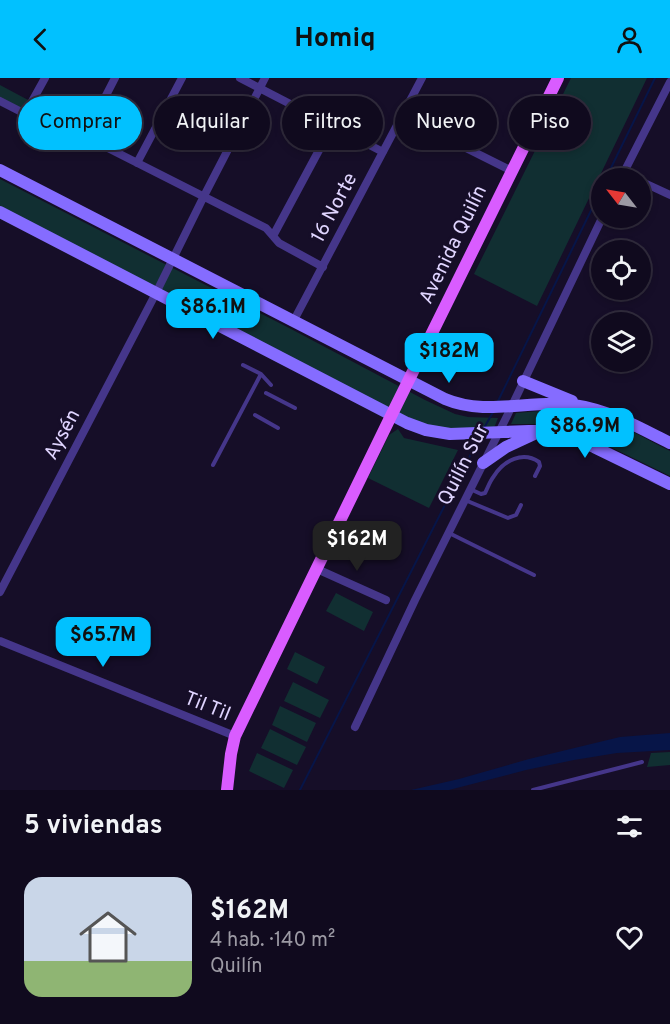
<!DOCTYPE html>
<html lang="es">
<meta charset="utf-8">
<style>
:root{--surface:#100a1e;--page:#191327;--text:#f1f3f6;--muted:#9c9aa4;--line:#302b3c;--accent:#01c1ff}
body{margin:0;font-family:Overpass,sans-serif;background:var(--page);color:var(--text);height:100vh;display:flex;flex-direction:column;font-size:22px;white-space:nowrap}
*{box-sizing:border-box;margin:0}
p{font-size:20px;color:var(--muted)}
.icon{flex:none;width:33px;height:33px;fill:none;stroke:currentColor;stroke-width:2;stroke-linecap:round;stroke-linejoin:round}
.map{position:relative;height:712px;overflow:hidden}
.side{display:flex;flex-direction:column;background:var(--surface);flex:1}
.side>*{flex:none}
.top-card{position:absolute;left:18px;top:18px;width:634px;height:54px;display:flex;gap:12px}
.needle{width:39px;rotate:301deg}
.fabs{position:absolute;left:591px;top:90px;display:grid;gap:12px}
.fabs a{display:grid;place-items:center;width:60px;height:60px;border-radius:50%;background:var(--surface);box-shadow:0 3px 9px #0003,0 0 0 2px var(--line);font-size:30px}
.price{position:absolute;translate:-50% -51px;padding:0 14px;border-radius:12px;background:var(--accent);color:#111;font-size:20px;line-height:39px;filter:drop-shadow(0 2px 3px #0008)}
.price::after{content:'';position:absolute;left:50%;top:36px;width:18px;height:14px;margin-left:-9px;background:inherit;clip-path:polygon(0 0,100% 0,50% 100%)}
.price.current{background:#222;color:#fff}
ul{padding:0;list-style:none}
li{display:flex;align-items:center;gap:18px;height:150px;padding:0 24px}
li+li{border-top:2px solid var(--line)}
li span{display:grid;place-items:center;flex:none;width:168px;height:120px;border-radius:18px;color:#555}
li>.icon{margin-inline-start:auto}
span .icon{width:72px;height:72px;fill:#fffc;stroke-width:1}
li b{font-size:26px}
h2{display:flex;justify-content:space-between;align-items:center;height:72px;padding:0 24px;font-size:26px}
.pill{padding:0 21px;border-radius:27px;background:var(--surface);box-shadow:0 3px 9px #0003,0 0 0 2px var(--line);font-size:21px;line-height:54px}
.pill.current{background:var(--accent);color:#111}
header{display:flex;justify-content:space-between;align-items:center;height:78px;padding:0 24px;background:var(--accent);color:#111;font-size:27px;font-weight:700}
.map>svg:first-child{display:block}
.green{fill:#112f32}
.water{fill:#071548}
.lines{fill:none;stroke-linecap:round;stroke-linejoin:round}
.stream{stroke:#071548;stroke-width:2}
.service{stroke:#45368a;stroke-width:4}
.minor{stroke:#45368a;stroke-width:8}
.secondary{stroke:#856cff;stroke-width:12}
.primary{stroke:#d95cff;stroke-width:12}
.labels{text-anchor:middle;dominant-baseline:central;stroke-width:5;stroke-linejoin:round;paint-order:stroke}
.street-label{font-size:20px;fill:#e0d5ff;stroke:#160e28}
</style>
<header><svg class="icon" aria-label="back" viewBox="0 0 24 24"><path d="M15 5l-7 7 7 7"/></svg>Homiq<svg class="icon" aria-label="person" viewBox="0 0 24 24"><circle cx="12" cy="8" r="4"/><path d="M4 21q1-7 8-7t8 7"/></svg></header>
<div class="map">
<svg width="670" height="712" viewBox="0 0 670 712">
<rect width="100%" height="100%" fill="#160e28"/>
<path class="green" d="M 571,0 L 647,0 L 537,228 L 474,196 Z
M 0,7 L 30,23 L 25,33 L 0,20 Z
M 39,28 L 83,51 L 80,58 L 74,59 L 34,38 Z
M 0,101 L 291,251 L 425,322 L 455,336 L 468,339 L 498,340 L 494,350 L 463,353 L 420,347 L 0,130 Z
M 552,332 C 563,332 574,333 585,335 C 615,342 642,359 670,373 L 670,398 L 594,361 L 566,350 L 541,346 L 511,346 L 516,335 Z
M 398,351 L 404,360 L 458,372 L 429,430 L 368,400 L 389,357 Z
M 336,515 L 373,534 L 364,553 L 326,533 Z
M 295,574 L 325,589 L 317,606 L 287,591 Z
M 293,604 L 329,622 L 320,640 L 284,623 Z
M 280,628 L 316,645 L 307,664 L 272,647 Z
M 270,651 L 306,669 L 297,687 L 261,670 Z
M 670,674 L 670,687 L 647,689 L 651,675 Z
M 257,675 L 293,692 L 284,710 L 249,693 Z"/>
<path class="water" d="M 670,655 L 670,672 L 617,675 L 574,682 L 526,692 L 449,712 L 411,712 L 459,701 L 529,681 L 620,659 Z"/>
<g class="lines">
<path class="stream" d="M 606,100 L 655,0
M 498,323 L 602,110
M 484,350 L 493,334
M 300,712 L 479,360"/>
<path class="service" d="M 243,287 L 261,296 L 271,307
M 266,315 L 295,330
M 255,337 L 278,350
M 213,387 L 261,296
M 470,411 L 481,416 L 485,415 C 488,409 490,403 494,398 C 504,382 523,373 539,384 L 540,388 L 535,398
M 465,422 L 508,440 L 516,437 L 521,427
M 449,455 L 534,497
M 533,712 L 642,684"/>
<path class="minor" d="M 240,0 L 383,74
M 0,23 L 76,62 L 94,63 L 266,150 L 279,165 L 323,189
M 25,36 L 45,0
M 402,38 L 512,93
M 83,62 L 115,0
M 137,85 L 182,0
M 623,95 L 635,100
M 621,100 L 670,4
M 640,103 L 670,117
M 273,158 L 332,48
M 293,244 L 422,0
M 317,491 L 386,522
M 0,514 L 156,215 L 204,118 L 265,0
M 0,563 L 235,658
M 355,649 L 415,522 L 508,336 L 602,140"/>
<path class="secondary" d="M 0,92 L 445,321 C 483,337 522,324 561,326 C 601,327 635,348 670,365
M 0,134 L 407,345 L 426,352 L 450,356 L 529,353 L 544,353 L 561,356 L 594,369 L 670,406
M 523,303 L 572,323
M 483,385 L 506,369 L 534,356"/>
<path class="primary" d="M 227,712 L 231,676 L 235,658 L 391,338 L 558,0"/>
</g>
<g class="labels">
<g class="street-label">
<text transform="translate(335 130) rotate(-62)">16 Norte</text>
<text transform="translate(454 167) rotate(-64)">Avenida Quilín</text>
<text transform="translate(63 357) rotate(-62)">Aysén</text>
<text transform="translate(464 387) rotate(-63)">Quilín Sur</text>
<text transform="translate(207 629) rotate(22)">Til Til</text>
</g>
</g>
</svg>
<div class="fabs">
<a><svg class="needle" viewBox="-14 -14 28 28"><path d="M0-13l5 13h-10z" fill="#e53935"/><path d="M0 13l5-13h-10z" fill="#9c9aa4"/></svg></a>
<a><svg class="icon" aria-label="locate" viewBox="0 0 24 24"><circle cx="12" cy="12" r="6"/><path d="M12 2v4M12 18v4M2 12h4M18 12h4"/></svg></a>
<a><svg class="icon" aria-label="layers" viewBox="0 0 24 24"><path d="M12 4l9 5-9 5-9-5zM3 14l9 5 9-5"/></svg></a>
</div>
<b class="price" style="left:213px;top:262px">$86.1M</b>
<b class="price" style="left:449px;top:306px">$182M</b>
<b class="price" style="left:585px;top:381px">$86.9M</b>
<b class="price current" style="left:357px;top:494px">$162M</b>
<b class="price" style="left:103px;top:590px">$65.7M</b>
<div class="top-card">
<a class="pill current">Comprar</a>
<a class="pill">Alquilar</a>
<a class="pill">Filtros</a>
<a class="pill">Nuevo</a>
<a class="pill">Piso</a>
</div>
</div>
<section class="side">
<h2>5 viviendas<svg class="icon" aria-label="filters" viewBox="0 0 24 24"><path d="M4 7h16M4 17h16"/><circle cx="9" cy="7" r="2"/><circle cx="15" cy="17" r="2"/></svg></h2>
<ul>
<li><span style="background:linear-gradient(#c9d6e8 70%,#8fb573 0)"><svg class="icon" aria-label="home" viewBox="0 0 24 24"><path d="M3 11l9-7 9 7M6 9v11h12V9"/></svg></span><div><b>$162M</b><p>4 hab. · 140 m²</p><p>Quilín</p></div><svg class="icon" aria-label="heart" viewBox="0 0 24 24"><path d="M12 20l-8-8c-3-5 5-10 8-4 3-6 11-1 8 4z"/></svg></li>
</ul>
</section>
